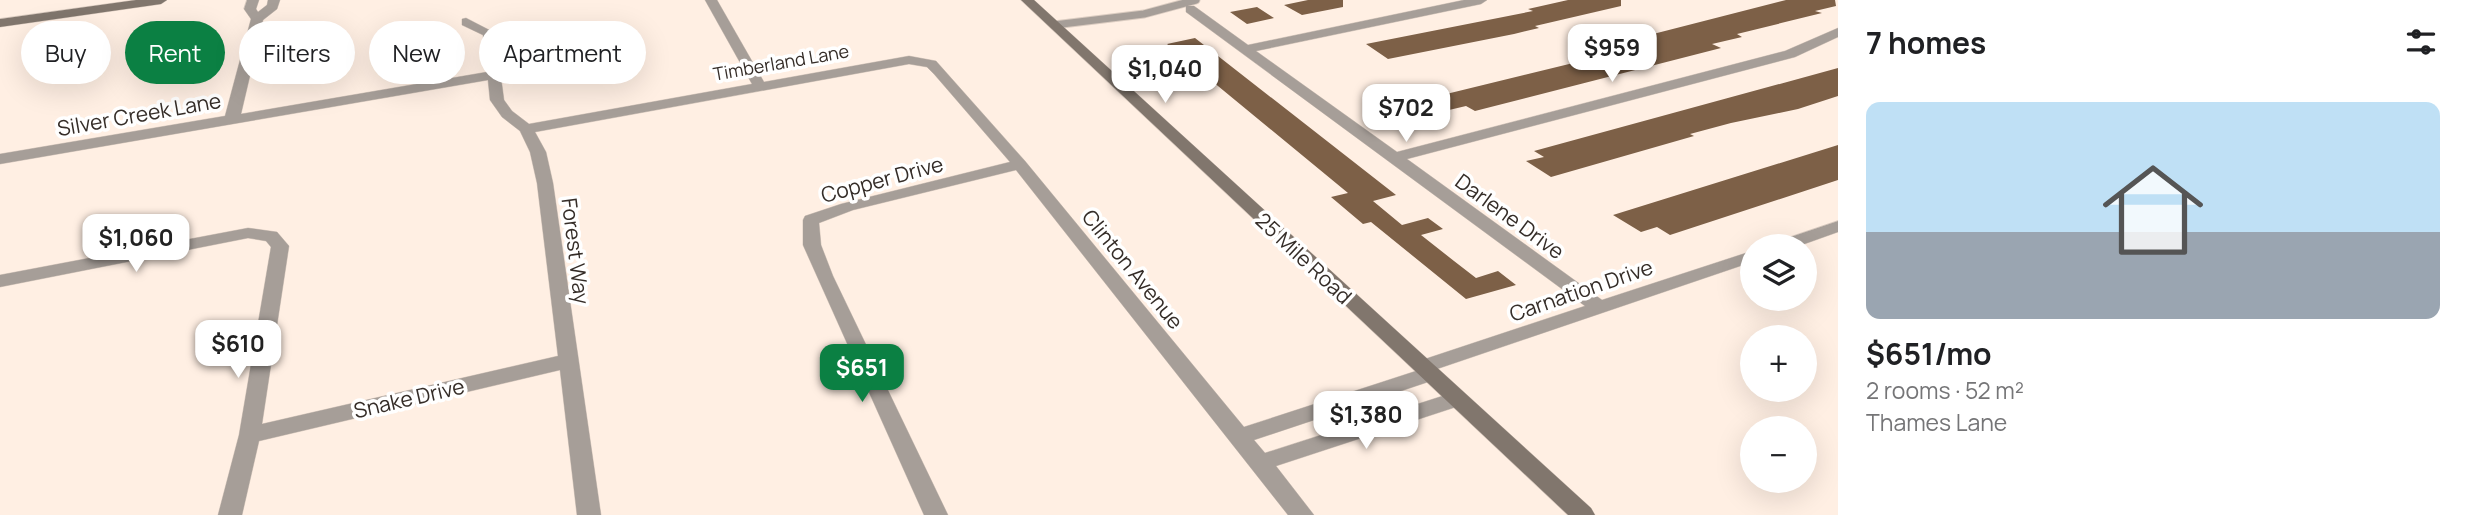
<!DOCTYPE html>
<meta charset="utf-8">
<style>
:root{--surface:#fff;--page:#f6f6f6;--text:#202124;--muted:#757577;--line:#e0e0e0;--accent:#0b8043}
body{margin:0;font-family:Manrope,sans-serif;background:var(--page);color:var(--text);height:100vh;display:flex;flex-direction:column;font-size:26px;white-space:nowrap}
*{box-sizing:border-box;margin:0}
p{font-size:23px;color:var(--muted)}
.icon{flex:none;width:38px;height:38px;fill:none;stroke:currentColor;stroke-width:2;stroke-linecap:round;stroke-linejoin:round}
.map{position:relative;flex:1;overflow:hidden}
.sheet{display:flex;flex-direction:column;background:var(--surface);width:630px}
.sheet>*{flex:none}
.banner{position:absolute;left:21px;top:21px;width:665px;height:63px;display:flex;gap:14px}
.fabs{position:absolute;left:1740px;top:234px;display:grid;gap:14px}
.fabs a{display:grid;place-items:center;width:77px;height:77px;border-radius:50%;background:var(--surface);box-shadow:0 7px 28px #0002;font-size:35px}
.price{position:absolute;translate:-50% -60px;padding:0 16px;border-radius:14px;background:#fff;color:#222;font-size:23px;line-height:46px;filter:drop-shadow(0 2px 4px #0008)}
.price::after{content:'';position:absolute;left:50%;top:42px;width:21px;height:16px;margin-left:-10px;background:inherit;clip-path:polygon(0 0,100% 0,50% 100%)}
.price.current{background:var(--accent);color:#fff}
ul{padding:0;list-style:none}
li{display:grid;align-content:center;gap:14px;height:371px;padding:0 28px}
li+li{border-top:2px solid var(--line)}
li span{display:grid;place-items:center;height:217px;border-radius:14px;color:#555}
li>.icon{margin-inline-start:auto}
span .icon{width:126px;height:126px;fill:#fffc;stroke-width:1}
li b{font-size:30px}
h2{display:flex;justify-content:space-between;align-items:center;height:84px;padding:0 28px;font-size:30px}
.tag{padding:0 24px;border-radius:32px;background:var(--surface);box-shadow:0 7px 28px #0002;font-size:24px;line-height:63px}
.tag.current{background:var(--accent);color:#fff}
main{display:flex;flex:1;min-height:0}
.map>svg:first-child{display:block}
.building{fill:#7d6047}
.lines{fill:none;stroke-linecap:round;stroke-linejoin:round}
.lane-casing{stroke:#dbccc1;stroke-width:9}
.street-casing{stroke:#dbccc1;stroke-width:1}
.secondary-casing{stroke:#dbccc1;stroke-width:1}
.lane{stroke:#a69e98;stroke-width:7}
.street{fill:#a69e98;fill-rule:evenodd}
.secondary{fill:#81766d;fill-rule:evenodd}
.labels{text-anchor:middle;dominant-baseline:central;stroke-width:7;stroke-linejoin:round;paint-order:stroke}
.far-street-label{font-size:18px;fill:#352d28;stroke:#fff}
.street-label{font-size:21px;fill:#352d28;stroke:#fff}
</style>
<main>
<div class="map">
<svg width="1838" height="515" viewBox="0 0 1838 515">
<rect width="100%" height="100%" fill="#ffefe3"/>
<path class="building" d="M 1308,0 L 1343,0 L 1343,7 L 1302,15 L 1284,5 Z
M 1568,0 L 1621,0 L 1621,6 L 1535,26 L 1539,28 L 1514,34 L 1388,59 L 1366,44 L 1533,11 L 1528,9 Z
M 1786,0 L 1835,0 L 1836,6 L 1815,11 L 1822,13 L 1737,34 L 1742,37 L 1712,44 L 1721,48 L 1475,111 L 1466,106 L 1449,110 L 1430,98 L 1602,56 L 1599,54 L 1632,46 L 1622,42 Z
M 1257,7 L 1274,18 L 1247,24 L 1230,12 Z
M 1195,38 L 1396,195 L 1373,201 L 1402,225 L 1428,218 L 1443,229 L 1421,235 L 1454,261 L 1476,278 L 1498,271 L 1516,285 L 1466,299 L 1371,222 L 1363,224 L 1331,197 L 1348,193 L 1167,44 Z
M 1838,68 L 1838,96 L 1798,109 L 1731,123 L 1690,134 L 1694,136 L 1551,177 L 1526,161 L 1544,157 L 1534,151 Z
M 1838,145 L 1838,180 L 1670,235 L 1657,227 L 1641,232 L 1613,215 Z"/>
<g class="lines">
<g class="lane-casing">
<path id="lane" d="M 1054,25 L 1144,14 L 1196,0"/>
</g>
<g class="street-casing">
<path id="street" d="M 247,0 L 259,0 L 256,9 L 258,12 L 267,5 L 268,0 L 280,0 L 277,9 L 263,20 L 241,114 L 487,72 L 483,35 L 462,25 L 462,19 L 466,18 L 495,33 L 504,100 L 512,111 L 529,124 L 752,84 L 705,0 L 717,0 L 764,82 L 909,56 L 936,61 L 1025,161 L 1244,427 L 1416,371 L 1413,367 L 1416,362 L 1585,306 L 1186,12 L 1186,6 L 1194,6 L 1248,45 L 1464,0 L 1487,0 L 1481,4 L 1256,51 L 1397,152 L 1785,51 L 1838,28 L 1838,37 L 1795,57 L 1407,159 L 1602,300 L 1752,251 L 1752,262 L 1437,369 L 1440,374 L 1437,379 L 1254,440 L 1265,453 L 1458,391 L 1465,394 L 1468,399 L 1465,404 L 1276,466 L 1314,515 L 1288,515 L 1016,170 L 853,210 L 819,223 L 821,245 L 833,276 L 948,515 L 924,515 L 803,245 L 803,220 L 805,216 L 841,204 L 1010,162 L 934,74 L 927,67 L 909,64 L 535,132 L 546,152 L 553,183 L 601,515 L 577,515 L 560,370 L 259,441 L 242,515 L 218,515 L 239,435 L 271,247 L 266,241 L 248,238 L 0,287 L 0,275 L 248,228 L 277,232 L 289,246 L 262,424 L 558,356 L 537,183 L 530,152 L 520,131 L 502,117 L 490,100 L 488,80 L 0,164 L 0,154 L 225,116 L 251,19 L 244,9 Z
M 1838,221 L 1838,232 L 1796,247 L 1771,247 L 1773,243 Z"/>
</g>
<g class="secondary-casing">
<path id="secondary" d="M 136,0 L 167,0 L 161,4 L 0,27 L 0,19 Z
M 1021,0 L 1034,0 L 1591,508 L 1595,515 L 1568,515 Z"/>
</g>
<use href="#lane" class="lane"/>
<use href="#street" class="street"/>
<use href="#secondary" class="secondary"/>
</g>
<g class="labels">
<g class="far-street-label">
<text transform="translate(781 62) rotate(-10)">Timberland Lane</text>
</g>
<g class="street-label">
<text transform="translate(139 114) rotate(-10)">Silver Creek Lane</text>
<text transform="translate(882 179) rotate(-15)">Copper Drive</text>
<text transform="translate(1510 216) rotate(36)">Darlene Drive</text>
<text transform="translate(576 251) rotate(83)">Forest Way</text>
<text transform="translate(1304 258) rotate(43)">25 Mile Road</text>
<text transform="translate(1133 269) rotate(51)">Clinton Avenue</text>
<text transform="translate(1581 290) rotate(-19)">Carnation Drive</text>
<text transform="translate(409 398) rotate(-13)">Snake Drive</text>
</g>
</g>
</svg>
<div class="fabs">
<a><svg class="icon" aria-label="layers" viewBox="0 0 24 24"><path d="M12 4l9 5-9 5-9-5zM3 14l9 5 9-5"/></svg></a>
<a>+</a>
<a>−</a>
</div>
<b class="price" style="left:1612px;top:84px">$959</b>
<b class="price" style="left:1165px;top:105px">$1,040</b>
<b class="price" style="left:1406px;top:144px">$702</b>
<b class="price" style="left:136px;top:274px">$1,060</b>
<b class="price" style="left:238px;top:380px">$610</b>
<b class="price current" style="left:862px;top:404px">$651</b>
<b class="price" style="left:1366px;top:451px">$1,380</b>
<div class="banner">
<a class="tag">Buy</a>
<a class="tag current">Rent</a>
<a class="tag">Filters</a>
<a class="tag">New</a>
<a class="tag">Apartment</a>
</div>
</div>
<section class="sheet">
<h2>7 homes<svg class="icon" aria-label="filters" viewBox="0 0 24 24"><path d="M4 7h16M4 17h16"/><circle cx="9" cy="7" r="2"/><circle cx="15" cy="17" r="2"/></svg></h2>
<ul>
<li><span style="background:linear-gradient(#bfe0f5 60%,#9aa5b1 0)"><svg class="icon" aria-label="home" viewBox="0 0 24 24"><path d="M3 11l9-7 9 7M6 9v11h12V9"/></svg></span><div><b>$651/mo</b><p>2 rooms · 52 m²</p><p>Thames Lane</p></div></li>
</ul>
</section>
</main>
